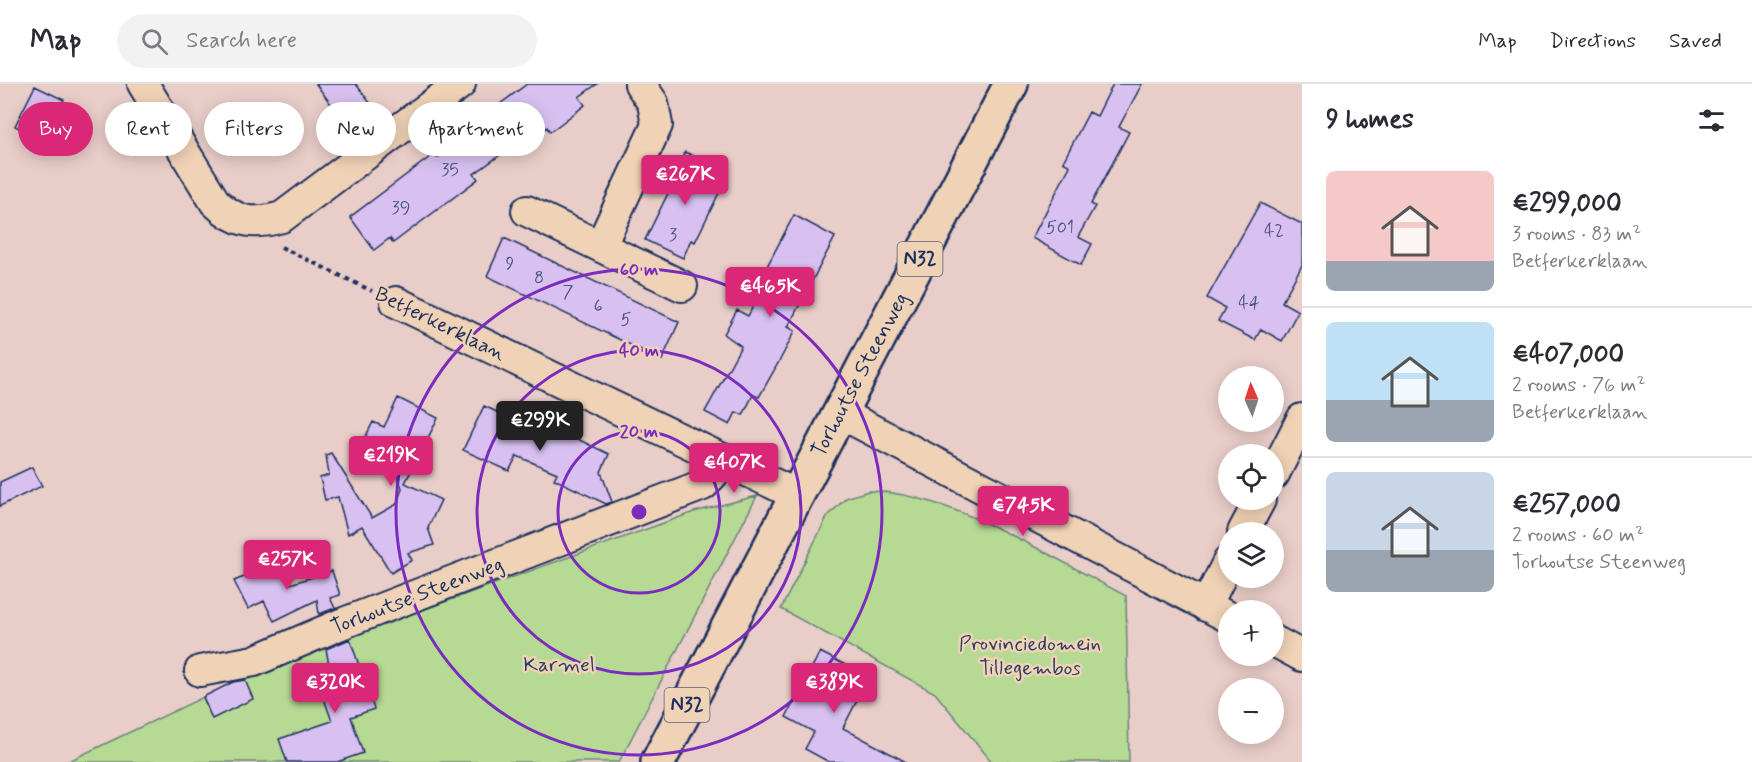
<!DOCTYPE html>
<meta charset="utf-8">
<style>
:root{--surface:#fff;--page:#f2f2f3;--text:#2b2b33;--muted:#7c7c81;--line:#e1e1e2;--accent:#db2777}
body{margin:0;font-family:Mynerve,sans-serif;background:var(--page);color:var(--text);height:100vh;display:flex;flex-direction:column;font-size:22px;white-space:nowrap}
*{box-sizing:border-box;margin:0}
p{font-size:20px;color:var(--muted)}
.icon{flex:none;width:33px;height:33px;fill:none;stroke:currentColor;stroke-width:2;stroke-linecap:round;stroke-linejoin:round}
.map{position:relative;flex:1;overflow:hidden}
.panel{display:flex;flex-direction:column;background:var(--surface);width:450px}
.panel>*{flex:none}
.hud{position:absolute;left:18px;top:18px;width:570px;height:54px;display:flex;gap:12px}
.needle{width:39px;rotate:357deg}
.controls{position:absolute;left:1218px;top:282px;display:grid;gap:12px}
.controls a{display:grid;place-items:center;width:66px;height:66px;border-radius:50%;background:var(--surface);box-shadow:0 3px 15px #0003;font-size:30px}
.price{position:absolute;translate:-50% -51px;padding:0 14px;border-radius:6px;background:var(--accent);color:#fff;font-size:20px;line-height:39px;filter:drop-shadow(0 2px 3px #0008)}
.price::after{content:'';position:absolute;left:50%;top:36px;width:18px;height:14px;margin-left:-9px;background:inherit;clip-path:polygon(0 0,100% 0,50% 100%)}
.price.selected{background:#222;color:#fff}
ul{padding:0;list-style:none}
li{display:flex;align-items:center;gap:18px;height:150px;padding:0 24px}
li+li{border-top:2px solid var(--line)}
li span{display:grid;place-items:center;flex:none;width:168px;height:120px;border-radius:9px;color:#555}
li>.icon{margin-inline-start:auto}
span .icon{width:72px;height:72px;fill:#fffc;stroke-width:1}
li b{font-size:26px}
h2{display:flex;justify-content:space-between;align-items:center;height:72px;padding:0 24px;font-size:26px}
.pill{padding:0 21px;border-radius:27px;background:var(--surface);box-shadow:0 3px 15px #0003;font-size:21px;line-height:54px}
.pill.selected{background:var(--accent);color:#fff}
header{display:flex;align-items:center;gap:36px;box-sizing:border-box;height:84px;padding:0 30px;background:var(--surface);border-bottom:2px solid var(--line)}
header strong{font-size:28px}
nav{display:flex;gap:33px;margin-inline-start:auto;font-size:21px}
.search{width:420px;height:54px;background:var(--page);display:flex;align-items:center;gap:15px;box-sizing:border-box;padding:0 21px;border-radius:33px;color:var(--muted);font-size:22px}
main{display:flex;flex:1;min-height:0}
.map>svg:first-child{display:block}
.green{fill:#b6d994;stroke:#688479;stroke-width:1.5}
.building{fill:#d8c1f1;stroke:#1b2f5e;stroke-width:1.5}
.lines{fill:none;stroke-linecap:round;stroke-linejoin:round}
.street-casing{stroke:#1b2f5e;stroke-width:34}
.primary-casing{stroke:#1b2f5e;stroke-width:38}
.path{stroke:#1b2f5e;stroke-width:4;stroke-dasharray:4.5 4.5;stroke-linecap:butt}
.street{stroke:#f0d2b6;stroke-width:30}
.primary{stroke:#f0d2b6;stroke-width:33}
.ring{fill:none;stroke:#7b2cbf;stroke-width:3}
.labels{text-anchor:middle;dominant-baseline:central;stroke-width:5;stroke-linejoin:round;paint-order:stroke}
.number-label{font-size:18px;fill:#4a5483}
.shield{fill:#f0d2b6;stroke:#5b6078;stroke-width:1.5}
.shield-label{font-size:20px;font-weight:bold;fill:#1b2f5e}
.street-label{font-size:21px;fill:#1b2f5e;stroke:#f0d2b6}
.park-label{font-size:21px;fill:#2a4063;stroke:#f0d2b6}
.centre{fill:#7b2cbf;stroke:#f0d2b6;stroke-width:3}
.ring-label{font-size:18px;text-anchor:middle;font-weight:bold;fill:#7b2cbf;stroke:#f0d2b6;stroke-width:5;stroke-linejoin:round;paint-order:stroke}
</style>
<header>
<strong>Map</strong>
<div class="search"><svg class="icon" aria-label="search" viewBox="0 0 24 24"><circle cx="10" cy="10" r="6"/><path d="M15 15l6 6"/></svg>Search here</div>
<nav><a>Map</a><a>Directions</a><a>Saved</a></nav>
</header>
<main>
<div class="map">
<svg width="1302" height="678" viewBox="0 0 1302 678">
<rect width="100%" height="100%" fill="#e9cdc8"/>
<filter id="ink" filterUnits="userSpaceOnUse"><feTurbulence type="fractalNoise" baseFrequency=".0167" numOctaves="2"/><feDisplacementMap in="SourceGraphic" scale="12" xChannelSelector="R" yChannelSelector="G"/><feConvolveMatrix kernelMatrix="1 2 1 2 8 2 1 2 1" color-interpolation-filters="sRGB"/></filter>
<g filter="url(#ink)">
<path class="green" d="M 868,407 C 950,408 1053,474 1126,512 L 1129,678 L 992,678 L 935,609 L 781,525 L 827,433 L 846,414 Z
M 757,412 L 619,678 L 67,678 L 275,579 L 694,428 Z"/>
<path class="building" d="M 316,0 L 356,0 L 373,23 L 347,42 Z
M 527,0 L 597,0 L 579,13 L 585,21 L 550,48 L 547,43 L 513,69 L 510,64 L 474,90 L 478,95 L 393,159 L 390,154 L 374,166 L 350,133 L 434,70 L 437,74 L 472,47 L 469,43 Z
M 1113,0 L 1142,0 L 1119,43 L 1129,48 L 1091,120 L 1095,122 L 1078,153 L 1092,160 L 1081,181 L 1032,154 L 1070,82 L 1063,78 L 1089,28 L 1097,32 Z
M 35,2 L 64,16 L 44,56 L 15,42 Z
M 685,68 L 719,84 L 710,103 L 720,107 L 695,158 L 691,156 L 683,174 L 645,156 L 678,89 L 675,87 Z
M 1260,119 L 1302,140 L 1302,181 L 1282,218 L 1298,227 L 1282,257 L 1261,245 L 1255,256 L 1218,237 L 1225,224 L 1207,214 Z
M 794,131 L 835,153 L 788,243 L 795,247 L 781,274 L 759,313 L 753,311 L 743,331 L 736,328 L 730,341 L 705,328 L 741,262 L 724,250 L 737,226 L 748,232 L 769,191 L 764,188 Z
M 504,154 L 679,238 L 662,276 L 487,192 Z
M 398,314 L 438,334 L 405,399 L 441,416 L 428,444 L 434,461 L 408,469 L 412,476 L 391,489 L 362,442 L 348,450 L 338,413 L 325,416 L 320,394 L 329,391 L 326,371 L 331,369 L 372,434 L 397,420 L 402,404 L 395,385 L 358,368 L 373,338 L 384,343 Z
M 484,322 L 527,342 L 555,340 L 573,353 L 609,370 L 601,388 L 612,418 L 606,420 L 554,395 L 557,389 L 517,372 L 509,387 L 463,366 Z
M 32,383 L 42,402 L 0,422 L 0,398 Z
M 280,479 L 290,500 L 332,487 L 340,511 L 330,514 L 335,524 L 319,530 L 317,516 L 274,537 L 264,517 L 248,525 L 234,497 Z
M 350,555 L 374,625 L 351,633 L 363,669 L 337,678 L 287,678 L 279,655 L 332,637 L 323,612 L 334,608 L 326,565 Z
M 820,568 L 869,593 L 843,644 L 906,678 L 829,678 L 805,665 L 814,648 L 786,633 Z
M 245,596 L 253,615 L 212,635 L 203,613 L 233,598 Z"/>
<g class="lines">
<g class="street-casing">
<path id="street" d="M 143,0 L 215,118 C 236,139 254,141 282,133 L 460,0
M 527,127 L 682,202
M 601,161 L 657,41 L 653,19 L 640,0
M 396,218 L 797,411
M 840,329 L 1228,533
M 1274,390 L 1302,335
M 1243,448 L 1260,416
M 1206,522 L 1228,478
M 1274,557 L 1302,572
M 200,587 L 254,577 L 341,540 L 703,401 L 724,378"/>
</g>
<g class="primary-casing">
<path id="primary" d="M 658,678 L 1011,0"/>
</g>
<path class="path" d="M 281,163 L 372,207"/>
<use href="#street" class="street"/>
<use href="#primary" class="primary"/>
</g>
</g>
<g class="ring">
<circle cx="639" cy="428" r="81"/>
<circle cx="639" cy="428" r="162"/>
<circle cx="639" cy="428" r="243"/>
</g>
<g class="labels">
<g class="number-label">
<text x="450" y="86">35</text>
<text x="401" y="124">39</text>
<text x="1060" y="144">501</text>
<text x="1274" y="147">42</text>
<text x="673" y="151">3</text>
<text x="510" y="180">9</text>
<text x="539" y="194">8</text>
<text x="568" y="208">7</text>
<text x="1249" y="219">44</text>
<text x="598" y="222">6</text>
<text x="626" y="236">5</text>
</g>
<g class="shield">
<rect x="897.5" y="158" width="45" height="34" rx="4.5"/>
<rect x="664.5" y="604" width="45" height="34" rx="4.5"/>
</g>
<g class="shield-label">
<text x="920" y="175">N32</text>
<text x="687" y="621">N32</text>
</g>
<g class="street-label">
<text transform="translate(440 240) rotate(26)">Betferkerklaan</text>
<text transform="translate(860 291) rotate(-62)">Torhoutse Steenweg</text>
<text transform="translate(417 512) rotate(-21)">Torhoutse Steenweg</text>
</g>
<g class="park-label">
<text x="1030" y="560">Provinciedomein<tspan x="1030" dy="24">Tillegembos</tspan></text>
<text x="559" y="581">Karmel</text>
</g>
</g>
<circle cx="639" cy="428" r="9" class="centre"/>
<g class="ring-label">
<text x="639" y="191">60 m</text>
<text x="639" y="272">40 m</text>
<text x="639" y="353">20 m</text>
</g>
</svg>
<div class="controls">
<a><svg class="needle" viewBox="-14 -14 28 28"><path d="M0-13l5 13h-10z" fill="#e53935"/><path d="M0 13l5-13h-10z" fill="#7c7c81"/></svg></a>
<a><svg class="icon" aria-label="locate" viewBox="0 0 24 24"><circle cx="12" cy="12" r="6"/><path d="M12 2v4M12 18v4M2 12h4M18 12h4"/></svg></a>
<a><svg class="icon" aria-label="layers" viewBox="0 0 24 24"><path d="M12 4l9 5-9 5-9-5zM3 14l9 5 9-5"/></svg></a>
<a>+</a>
<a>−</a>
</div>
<b class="price" style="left:685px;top:122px">€267K</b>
<b class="price" style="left:770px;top:234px">€465K</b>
<b class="price selected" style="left:540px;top:368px">€299K</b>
<b class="price" style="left:391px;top:403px">€219K</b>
<b class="price" style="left:734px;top:410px">€407K</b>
<b class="price" style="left:1023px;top:453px">€745K</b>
<b class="price" style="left:287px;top:507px">€257K</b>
<b class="price" style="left:335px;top:630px">€320K</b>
<b class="price" style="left:834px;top:630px">€389K</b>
<div class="hud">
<a class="pill selected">Buy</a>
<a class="pill">Rent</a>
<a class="pill">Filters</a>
<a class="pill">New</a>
<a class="pill">Apartment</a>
</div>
</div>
<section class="panel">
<h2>9 homes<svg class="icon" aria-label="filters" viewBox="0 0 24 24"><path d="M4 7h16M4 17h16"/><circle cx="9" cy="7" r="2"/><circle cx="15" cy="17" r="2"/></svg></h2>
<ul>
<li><span style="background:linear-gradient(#f6c9c9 75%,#9aa5b1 0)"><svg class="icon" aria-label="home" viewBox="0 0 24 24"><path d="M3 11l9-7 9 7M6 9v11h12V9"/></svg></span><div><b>€299,000</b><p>3 rooms · 83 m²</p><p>Betferkerklaan</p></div></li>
<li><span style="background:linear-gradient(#bfe0f5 65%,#9aa5b1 0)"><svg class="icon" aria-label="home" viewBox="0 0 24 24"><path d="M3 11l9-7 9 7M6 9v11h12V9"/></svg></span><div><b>€407,000</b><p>2 rooms · 76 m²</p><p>Betferkerklaan</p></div></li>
<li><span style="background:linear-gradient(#c9d6e8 65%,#9aa5b1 0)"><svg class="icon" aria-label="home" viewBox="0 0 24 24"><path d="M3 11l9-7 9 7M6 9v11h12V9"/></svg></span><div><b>€257,000</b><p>2 rooms · 60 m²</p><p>Torhoutse Steenweg</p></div></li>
</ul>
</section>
</main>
